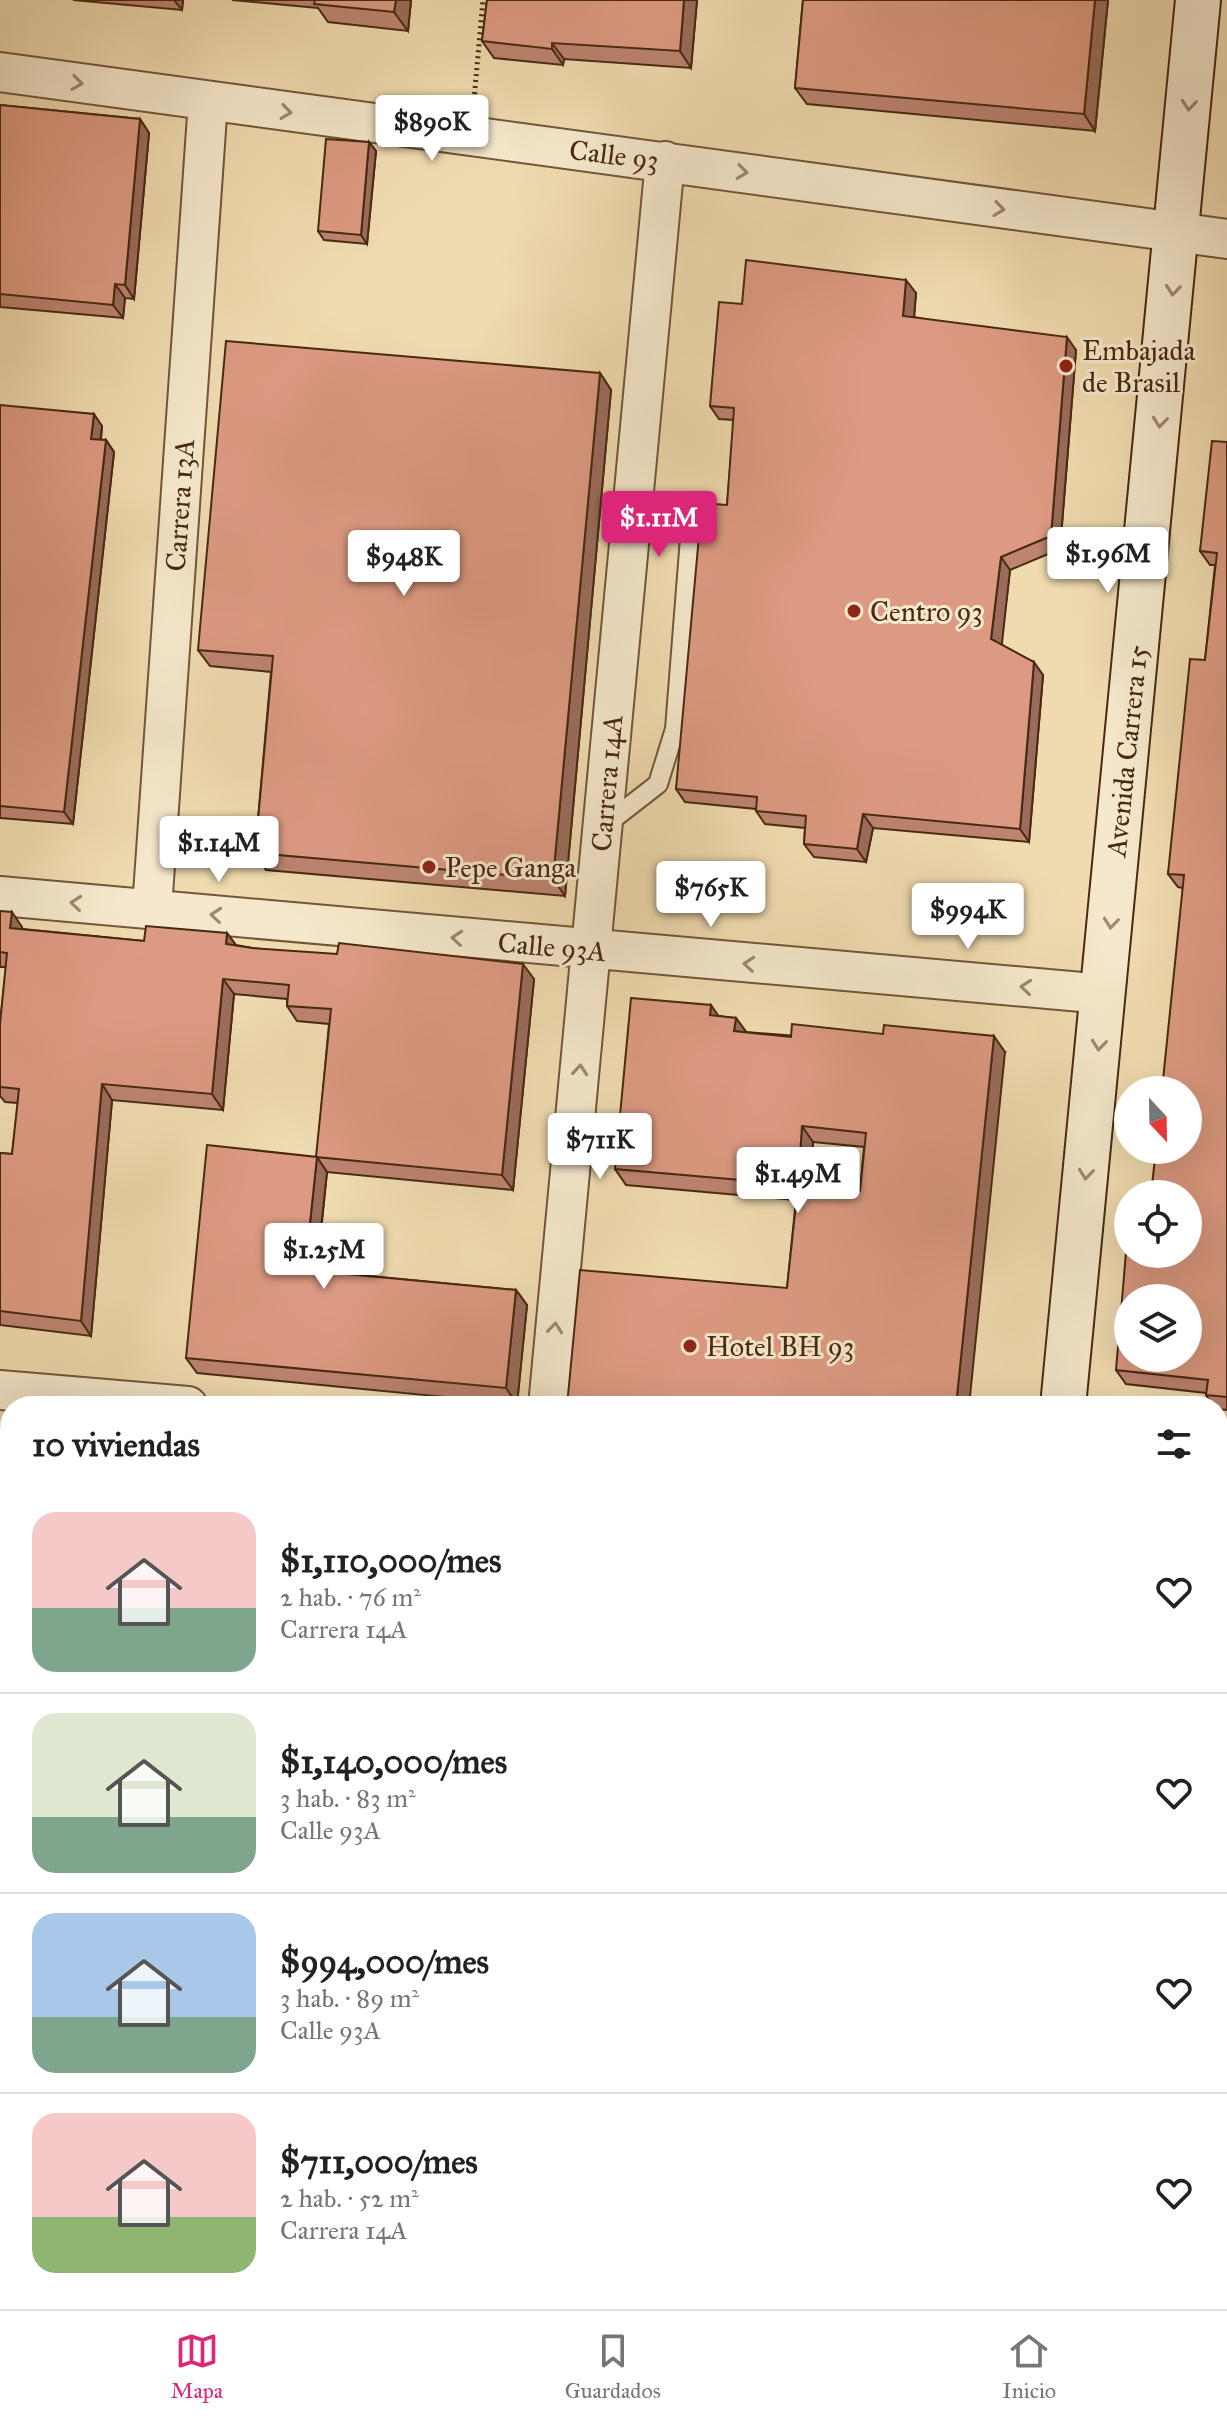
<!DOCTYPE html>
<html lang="es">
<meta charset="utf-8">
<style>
:root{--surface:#fff;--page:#f6f6f6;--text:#222;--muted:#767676;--line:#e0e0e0;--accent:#db2777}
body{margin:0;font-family:"IM FELL Great Primer",serif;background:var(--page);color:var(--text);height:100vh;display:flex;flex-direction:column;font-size:30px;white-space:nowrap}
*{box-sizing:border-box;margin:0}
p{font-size:26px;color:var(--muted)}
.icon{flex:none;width:44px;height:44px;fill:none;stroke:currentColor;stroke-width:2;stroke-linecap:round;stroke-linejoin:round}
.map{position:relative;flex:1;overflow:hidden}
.details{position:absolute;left:0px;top:1396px;width:1228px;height:914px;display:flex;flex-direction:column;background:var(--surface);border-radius:32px 32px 0 0;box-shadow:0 8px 32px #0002}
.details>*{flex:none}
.needle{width:52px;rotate:158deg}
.fabs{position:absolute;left:1114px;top:1076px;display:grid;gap:16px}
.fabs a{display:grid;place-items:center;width:88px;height:88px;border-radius:50%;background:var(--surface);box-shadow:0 8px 32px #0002;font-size:40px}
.price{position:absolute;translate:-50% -68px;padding:0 18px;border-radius:8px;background:#fff;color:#222;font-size:26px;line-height:52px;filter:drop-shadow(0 2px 4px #0008)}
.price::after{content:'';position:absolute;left:50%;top:48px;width:24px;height:18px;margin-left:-12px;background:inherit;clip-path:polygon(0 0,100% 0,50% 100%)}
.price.on{background:var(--accent);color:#fff}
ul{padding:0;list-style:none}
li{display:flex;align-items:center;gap:24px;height:200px;padding:0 32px}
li+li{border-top:2px solid var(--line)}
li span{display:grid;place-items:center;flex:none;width:224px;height:160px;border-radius:24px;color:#555}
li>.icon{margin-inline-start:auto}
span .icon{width:96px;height:96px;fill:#fffc;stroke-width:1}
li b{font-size:34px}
h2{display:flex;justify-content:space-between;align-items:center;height:96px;padding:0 32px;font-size:34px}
.tab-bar{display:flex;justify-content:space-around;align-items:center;height:112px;border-top:2px solid var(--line);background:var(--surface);font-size:22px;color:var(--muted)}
.tab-bar a{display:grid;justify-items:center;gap:4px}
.tab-bar .on{color:var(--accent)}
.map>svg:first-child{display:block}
.grass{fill:url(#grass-dots);stroke:#80744e;stroke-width:2}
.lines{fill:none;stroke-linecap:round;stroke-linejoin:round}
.lane-casing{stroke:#725639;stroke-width:22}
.street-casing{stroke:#725639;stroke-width:42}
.secondary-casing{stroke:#482911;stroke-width:48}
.path{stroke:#482911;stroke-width:5;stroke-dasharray:2 4;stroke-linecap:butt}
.lane{stroke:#f5e8cc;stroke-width:18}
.street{stroke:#f5e8cc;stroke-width:38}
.secondary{stroke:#f5e8cc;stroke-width:44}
.wall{fill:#bd8470;stroke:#482911;stroke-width:2;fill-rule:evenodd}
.shaded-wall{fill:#9a6c5b;stroke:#482911;stroke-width:2}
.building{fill:#dc9a82;stroke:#482911;stroke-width:2;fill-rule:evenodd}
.oneway{stroke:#9e886e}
.poi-dot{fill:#8f2418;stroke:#f5e8cc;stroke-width:3}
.labels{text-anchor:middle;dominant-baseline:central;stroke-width:6;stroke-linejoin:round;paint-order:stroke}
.street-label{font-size:28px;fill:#482911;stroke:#f5e8cc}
.poi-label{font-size:28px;fill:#482911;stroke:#f5e8cc;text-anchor:start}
</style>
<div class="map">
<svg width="1227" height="2309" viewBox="0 0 1227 2309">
<defs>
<pattern id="grass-dots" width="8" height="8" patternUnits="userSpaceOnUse" patternTransform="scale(2)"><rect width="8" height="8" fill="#b8c08c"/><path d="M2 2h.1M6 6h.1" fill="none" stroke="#989c71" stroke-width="1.8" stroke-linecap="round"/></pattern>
</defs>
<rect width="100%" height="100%" fill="#f0dbb0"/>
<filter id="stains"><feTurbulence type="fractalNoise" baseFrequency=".0025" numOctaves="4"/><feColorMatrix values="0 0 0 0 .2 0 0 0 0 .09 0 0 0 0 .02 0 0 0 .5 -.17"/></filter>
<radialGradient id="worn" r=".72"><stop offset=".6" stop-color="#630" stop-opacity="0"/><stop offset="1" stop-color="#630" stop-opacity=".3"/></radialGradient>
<path class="grass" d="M 0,1917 L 10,1918 L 10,1976 L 0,1975 Z
M 1218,2041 L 1227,2042 L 1227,2101 L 1218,2100 Z"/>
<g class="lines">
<g class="lane-casing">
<path id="lane" d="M 604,826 L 658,784 L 675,729 L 690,538
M 0,2201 L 10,2202"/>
</g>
<g class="street-casing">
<path id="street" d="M 0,72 L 1227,239
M 0,896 L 1104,994
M 152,909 L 208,101
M 0,1390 L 188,1406
M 548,1406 L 665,161
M 1218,1500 L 1227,1501
M 463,2309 L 464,2300"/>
</g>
<g class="secondary-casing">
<path id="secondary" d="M 1063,1406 L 1198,0
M 0,1900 L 10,1901
M 0,1997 L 10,1998
M 1218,2017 L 1227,2018
M 1218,2115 L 1227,2116
M 975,2309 L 976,2300"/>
</g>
<path class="path" d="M 474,100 L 483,0
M 0,1944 L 10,1945
M 1218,2064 L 1227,2065"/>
<use href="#lane" class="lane"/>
<use href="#street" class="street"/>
<use href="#secondary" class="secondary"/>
</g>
<path class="wall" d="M 73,0 L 183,0 L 182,10 Z
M 232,0 L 411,0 L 408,31 L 328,22 L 318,8 Z
M 487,0 L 697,0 L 691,68 L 564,59 L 563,65 L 494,58 L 482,41 Z
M 803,0 L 1108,0 L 1095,131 L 807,104 L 795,88 Z
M 0,105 L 140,119 L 149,133 L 134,299 L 125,298 L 123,318 L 0,307 Z
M 369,142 L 376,151 L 367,244 L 324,240 L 318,231 Z
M 916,293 L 914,317 L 1076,350 L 1060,549 L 1010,570 L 1001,644 L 1043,675 L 1029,842 L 873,828 L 866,862 L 814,857 L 804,844 L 805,828 L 765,824 L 756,811 L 756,809 L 685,802 L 676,789 L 727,505 L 734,420 L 719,419 L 710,406 L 742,304 Z
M 600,373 L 611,390 L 565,896 L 266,870 L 255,853 L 271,672 L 210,666 L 198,650 Z
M 0,405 L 102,426 L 101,440 L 106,440 L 114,452 L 73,824 L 0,818 Z
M 1227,442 L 1227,1410 L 1218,1409 L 1218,1406 L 1213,1406 L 1206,1395 L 1206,1393 L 1126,1384 L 1116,1370 L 1188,1254 L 1183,888 L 1178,887 L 1168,874 L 1205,660 L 1215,565 L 1210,565 L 1200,551 Z
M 0,911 L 22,927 L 22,929 L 144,941 L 227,933 L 236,945 L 252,948 L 534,979 L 513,1190 L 327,1172 L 317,1271 L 516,1290 L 527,1305 L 517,1404 L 197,1373 L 186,1358 L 317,1157 L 329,1024 L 297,1021 L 287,1006 L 287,999 L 234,994 L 223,1110 L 112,1100 L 91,1336 L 0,1325 L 0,1153 L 12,1154 L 18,1103 L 5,1102 L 0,1096 L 0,1024 L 6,967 L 0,967 Z
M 718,1016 L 736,1018 L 746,1032 L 1005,1052 L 787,1288 L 796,1200 L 626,1185 L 615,1169 ZM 813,1142 L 864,1147 L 860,1191 L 810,1186 Z
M 0,1426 L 10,1426 L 10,1825 L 0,1824 Z
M 1227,1626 L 1227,1927 L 1218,1926 L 1218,1630 Z
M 0,2041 L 5,2041 L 10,2048 L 10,2135 L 0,2135 Z
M 191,2300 L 335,2300 L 334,2309 L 278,2309 L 192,2301 Z"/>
<path class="shaded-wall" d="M 174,0 L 183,0 L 182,10 Z
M 396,0 L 411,0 L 408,31 L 394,12 Z
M 684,0 L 697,0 L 691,68 L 680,51 Z
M 1095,0 L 1108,0 L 1095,131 L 1084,114 Z
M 552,43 L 564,59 L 563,65 L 552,49 Z
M 140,119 L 149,133 L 134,299 L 125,285 Z
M 369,142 L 376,151 L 367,244 L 361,235 Z
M 906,280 L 916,293 L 913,329 L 903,316 Z
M 115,284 L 125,298 L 123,318 L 113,305 Z
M 1067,337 L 1076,350 L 1060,549 L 1051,536 Z
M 600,373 L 611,390 L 565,896 L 553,879 Z
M 94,414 L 102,426 L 99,451 L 91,439 Z
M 106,440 L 114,452 L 73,824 L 64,812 Z
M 1001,557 L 1010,570 L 1001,652 L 991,639 Z
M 1034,662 L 1043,675 L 1029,842 L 1020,829 Z
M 863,814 L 873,828 L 866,862 L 857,849 Z
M 12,912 L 22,927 L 21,943 L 10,928 Z
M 227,933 L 238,948 L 226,944 Z
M 523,964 L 534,979 L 513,1190 L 502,1175 Z
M 223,979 L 234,994 L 223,1110 L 212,1094 Z
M 711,1005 L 722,1021 L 710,1015 Z
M 736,1018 L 747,1033 L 734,1031 Z
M 994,1036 L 1005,1052 L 969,1406 L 956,1406 Z
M 102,1084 L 112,1100 L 91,1336 L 81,1321 Z
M 802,1126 L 813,1142 L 809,1201 L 798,1185 Z
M 317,1157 L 327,1172 L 315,1285 L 305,1270 Z
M 516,1290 L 527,1305 L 517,1404 L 506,1388 Z
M 10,1592 L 10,1657 L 4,1649 Z
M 5,2041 L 10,2048 L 10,2066 L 4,2057 Z
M 31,2300 L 41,2300 L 40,2309 L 30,2309 Z
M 324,2300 L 335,2300 L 334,2309 L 330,2309 Z
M 876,2300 L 886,2300 L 885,2309 L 875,2309 Z"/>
<path class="building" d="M 315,0 L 396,0 L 394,12 L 314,4 Z
M 487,0 L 684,0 L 680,51 L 552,43 L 552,49 L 482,41 Z
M 803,0 L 1095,0 L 1084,114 L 795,88 Z
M 0,105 L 140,119 L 125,285 L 115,284 L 113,305 L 0,294 Z
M 326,139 L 369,142 L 361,235 L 318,231 Z
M 746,260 L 906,280 L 903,316 L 1067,337 L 1051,536 L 1001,557 L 991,639 L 1034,662 L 1020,829 L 863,814 L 857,849 L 804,844 L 806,816 L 756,811 L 757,797 L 676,789 L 702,503 L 727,505 L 734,408 L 710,406 L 719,302 L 742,304 Z
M 226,341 L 600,373 L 553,879 L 255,853 L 273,656 L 198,650 Z
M 0,405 L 94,414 L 91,439 L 106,440 L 64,812 L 0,806 Z
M 1212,441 L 1227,442 L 1227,1397 L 1206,1395 L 1208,1380 L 1116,1370 L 1128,1229 L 1128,1254 L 1188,1254 L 1188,1194 L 1151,1194 L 1156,1150 L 1188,1150 L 1188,1090 L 1162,1090 L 1184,875 L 1168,874 L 1190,659 L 1205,660 L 1217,553 L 1200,551 ZM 1128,1298 L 1188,1298 L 1188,1358 L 1128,1358 Z
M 0,911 L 12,912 L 10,928 L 144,941 L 146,926 L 227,933 L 226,944 L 252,948 L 337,954 L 339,943 L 523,964 L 502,1175 L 316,1157 L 331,1009 L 287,1006 L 289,985 L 223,979 L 212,1094 L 102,1084 L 81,1321 L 0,1311 L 0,1153 L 12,1154 L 19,1089 L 0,1087 L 0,1024 L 7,953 L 0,952 Z
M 631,998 L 711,1005 L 710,1015 L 736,1018 L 734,1031 L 791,1037 L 792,1024 L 883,1034 L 884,1025 L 994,1036 L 956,1406 L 567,1406 L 580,1270 L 787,1288 L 798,1185 L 615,1169 ZM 802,1126 L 866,1133 L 860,1191 L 798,1185 Z
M 207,1145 L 317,1157 L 305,1270 L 516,1290 L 506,1388 L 186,1358 Z
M 0,1426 L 10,1426 L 10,1592 L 4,1649 L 10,1650 L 10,1810 L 0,1809 Z
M 1227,1626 L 1227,1914 L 1218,1913 L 1218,1630 Z
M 0,2041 L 5,2041 L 4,2057 L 10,2058 L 10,2124 L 0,2123 Z
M 1218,2168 L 1227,2169 L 1227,2309 L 1058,2309 L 1059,2300 L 1218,2300 Z
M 0,2248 L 10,2249 L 10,2300 L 31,2300 L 30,2309 L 0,2309 Z
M 505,2300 L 876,2300 L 875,2309 L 504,2309 Z"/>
<defs><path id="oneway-chevron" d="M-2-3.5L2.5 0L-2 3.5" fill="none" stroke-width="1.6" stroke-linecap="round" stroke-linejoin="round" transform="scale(2)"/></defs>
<g class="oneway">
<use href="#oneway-chevron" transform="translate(77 83) rotate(8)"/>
<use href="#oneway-chevron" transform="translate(1189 105) rotate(95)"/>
<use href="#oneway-chevron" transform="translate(286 112) rotate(8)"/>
<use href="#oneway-chevron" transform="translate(742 172) rotate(8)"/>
<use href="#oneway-chevron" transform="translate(999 209) rotate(8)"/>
<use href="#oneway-chevron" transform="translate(1173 290) rotate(95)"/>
<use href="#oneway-chevron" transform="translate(1160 422) rotate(96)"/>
<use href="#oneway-chevron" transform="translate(76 903) rotate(-175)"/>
<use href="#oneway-chevron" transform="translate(216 915) rotate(-175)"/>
<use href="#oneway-chevron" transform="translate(1111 923) rotate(96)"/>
<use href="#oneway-chevron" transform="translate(457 938) rotate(-175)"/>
<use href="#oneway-chevron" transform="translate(749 964) rotate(-175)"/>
<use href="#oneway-chevron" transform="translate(1026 987) rotate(-175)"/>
<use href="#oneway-chevron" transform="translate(1099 1045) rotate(96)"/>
<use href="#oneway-chevron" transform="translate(580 1070) rotate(-85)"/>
<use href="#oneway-chevron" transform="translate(1086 1174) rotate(96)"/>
<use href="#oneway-chevron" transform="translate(555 1328) rotate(-84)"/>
</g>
<g class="poi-dot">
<circle cx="1066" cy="366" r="8"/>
<circle cx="854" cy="611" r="8"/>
<circle cx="429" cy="867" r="8"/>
<circle cx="690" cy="1346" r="8"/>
</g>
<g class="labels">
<g class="street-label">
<text transform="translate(614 155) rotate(7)">Calle 93</text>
<text transform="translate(180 505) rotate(-86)">Carrera 13A</text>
<text transform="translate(1127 751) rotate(-84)">Avenida Carrera 15</text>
<text transform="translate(607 783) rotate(-85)">Carrera 14A</text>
<text transform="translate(552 947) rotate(5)">Calle 93A</text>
</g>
<g class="poi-label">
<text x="1082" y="350">Embajada<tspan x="1082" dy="32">de Brasil</tspan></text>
<text x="870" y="611">Centro 93</text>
<text x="445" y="867">Pepe Ganga</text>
<text x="706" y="1346">Hotel BH 93</text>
</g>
</g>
<rect width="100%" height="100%" filter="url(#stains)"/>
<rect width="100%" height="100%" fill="url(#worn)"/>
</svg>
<div class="fabs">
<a><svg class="needle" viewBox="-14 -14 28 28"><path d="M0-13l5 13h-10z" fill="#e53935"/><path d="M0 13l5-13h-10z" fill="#767676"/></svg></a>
<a><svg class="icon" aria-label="locate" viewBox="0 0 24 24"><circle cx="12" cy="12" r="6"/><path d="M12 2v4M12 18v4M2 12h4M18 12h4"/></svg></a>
<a><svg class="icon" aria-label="layers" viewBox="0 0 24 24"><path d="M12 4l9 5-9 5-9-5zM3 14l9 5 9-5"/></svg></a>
</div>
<b class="price" style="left:432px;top:163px">$890K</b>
<b class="price on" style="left:659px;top:559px">$1.11M</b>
<b class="price" style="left:1108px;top:595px">$1.96M</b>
<b class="price" style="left:404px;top:598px">$948K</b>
<b class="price" style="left:219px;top:884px">$1.14M</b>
<b class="price" style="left:711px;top:929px">$765K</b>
<b class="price" style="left:968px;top:951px">$994K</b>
<b class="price" style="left:600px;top:1181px">$711K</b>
<b class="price" style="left:798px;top:1215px">$1.49M</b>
<b class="price" style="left:324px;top:1291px">$1.25M</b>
<section class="details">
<h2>10 viviendas<svg class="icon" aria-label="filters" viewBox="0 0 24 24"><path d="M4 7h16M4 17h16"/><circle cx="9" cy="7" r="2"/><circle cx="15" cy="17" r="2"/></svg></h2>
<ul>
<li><span style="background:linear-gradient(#f6c9c9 60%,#7fa58c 0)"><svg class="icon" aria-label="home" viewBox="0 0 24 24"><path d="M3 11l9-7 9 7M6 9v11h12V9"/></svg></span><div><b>$1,110,000/mes</b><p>2 hab. · 76 m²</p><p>Carrera 14A</p></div><svg class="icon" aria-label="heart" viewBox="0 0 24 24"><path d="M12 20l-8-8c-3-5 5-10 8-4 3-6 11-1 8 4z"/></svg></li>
<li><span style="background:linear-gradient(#dfe7d0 65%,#7fa58c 0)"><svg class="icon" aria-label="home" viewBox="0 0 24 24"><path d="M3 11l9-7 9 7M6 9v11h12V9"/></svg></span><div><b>$1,140,000/mes</b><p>3 hab. · 83 m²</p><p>Calle 93A</p></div><svg class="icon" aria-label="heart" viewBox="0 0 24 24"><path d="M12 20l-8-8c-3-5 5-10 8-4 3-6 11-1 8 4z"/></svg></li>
<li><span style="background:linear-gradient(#a9c7e8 65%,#7fa58c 0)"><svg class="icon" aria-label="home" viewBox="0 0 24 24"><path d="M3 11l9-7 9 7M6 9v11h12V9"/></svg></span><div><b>$994,000/mes</b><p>3 hab. · 89 m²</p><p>Calle 93A</p></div><svg class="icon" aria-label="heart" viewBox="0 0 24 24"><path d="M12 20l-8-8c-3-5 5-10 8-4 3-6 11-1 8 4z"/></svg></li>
<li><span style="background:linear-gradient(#f6c9c9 65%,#8fb573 0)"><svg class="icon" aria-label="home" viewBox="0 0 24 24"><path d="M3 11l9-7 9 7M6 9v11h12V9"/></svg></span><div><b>$711,000/mes</b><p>2 hab. · 52 m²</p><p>Carrera 14A</p></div><svg class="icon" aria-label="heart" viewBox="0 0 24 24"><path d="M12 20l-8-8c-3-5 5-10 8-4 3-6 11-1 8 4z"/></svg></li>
</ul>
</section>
</div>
<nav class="tab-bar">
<a class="on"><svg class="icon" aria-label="map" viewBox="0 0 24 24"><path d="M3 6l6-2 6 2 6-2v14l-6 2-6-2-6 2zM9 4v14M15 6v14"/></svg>Mapa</a>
<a><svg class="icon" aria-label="saved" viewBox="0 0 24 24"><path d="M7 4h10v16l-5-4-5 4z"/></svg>Guardados</a>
<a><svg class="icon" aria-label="home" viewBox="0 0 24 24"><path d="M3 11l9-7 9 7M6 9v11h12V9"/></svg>Inicio</a>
</nav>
